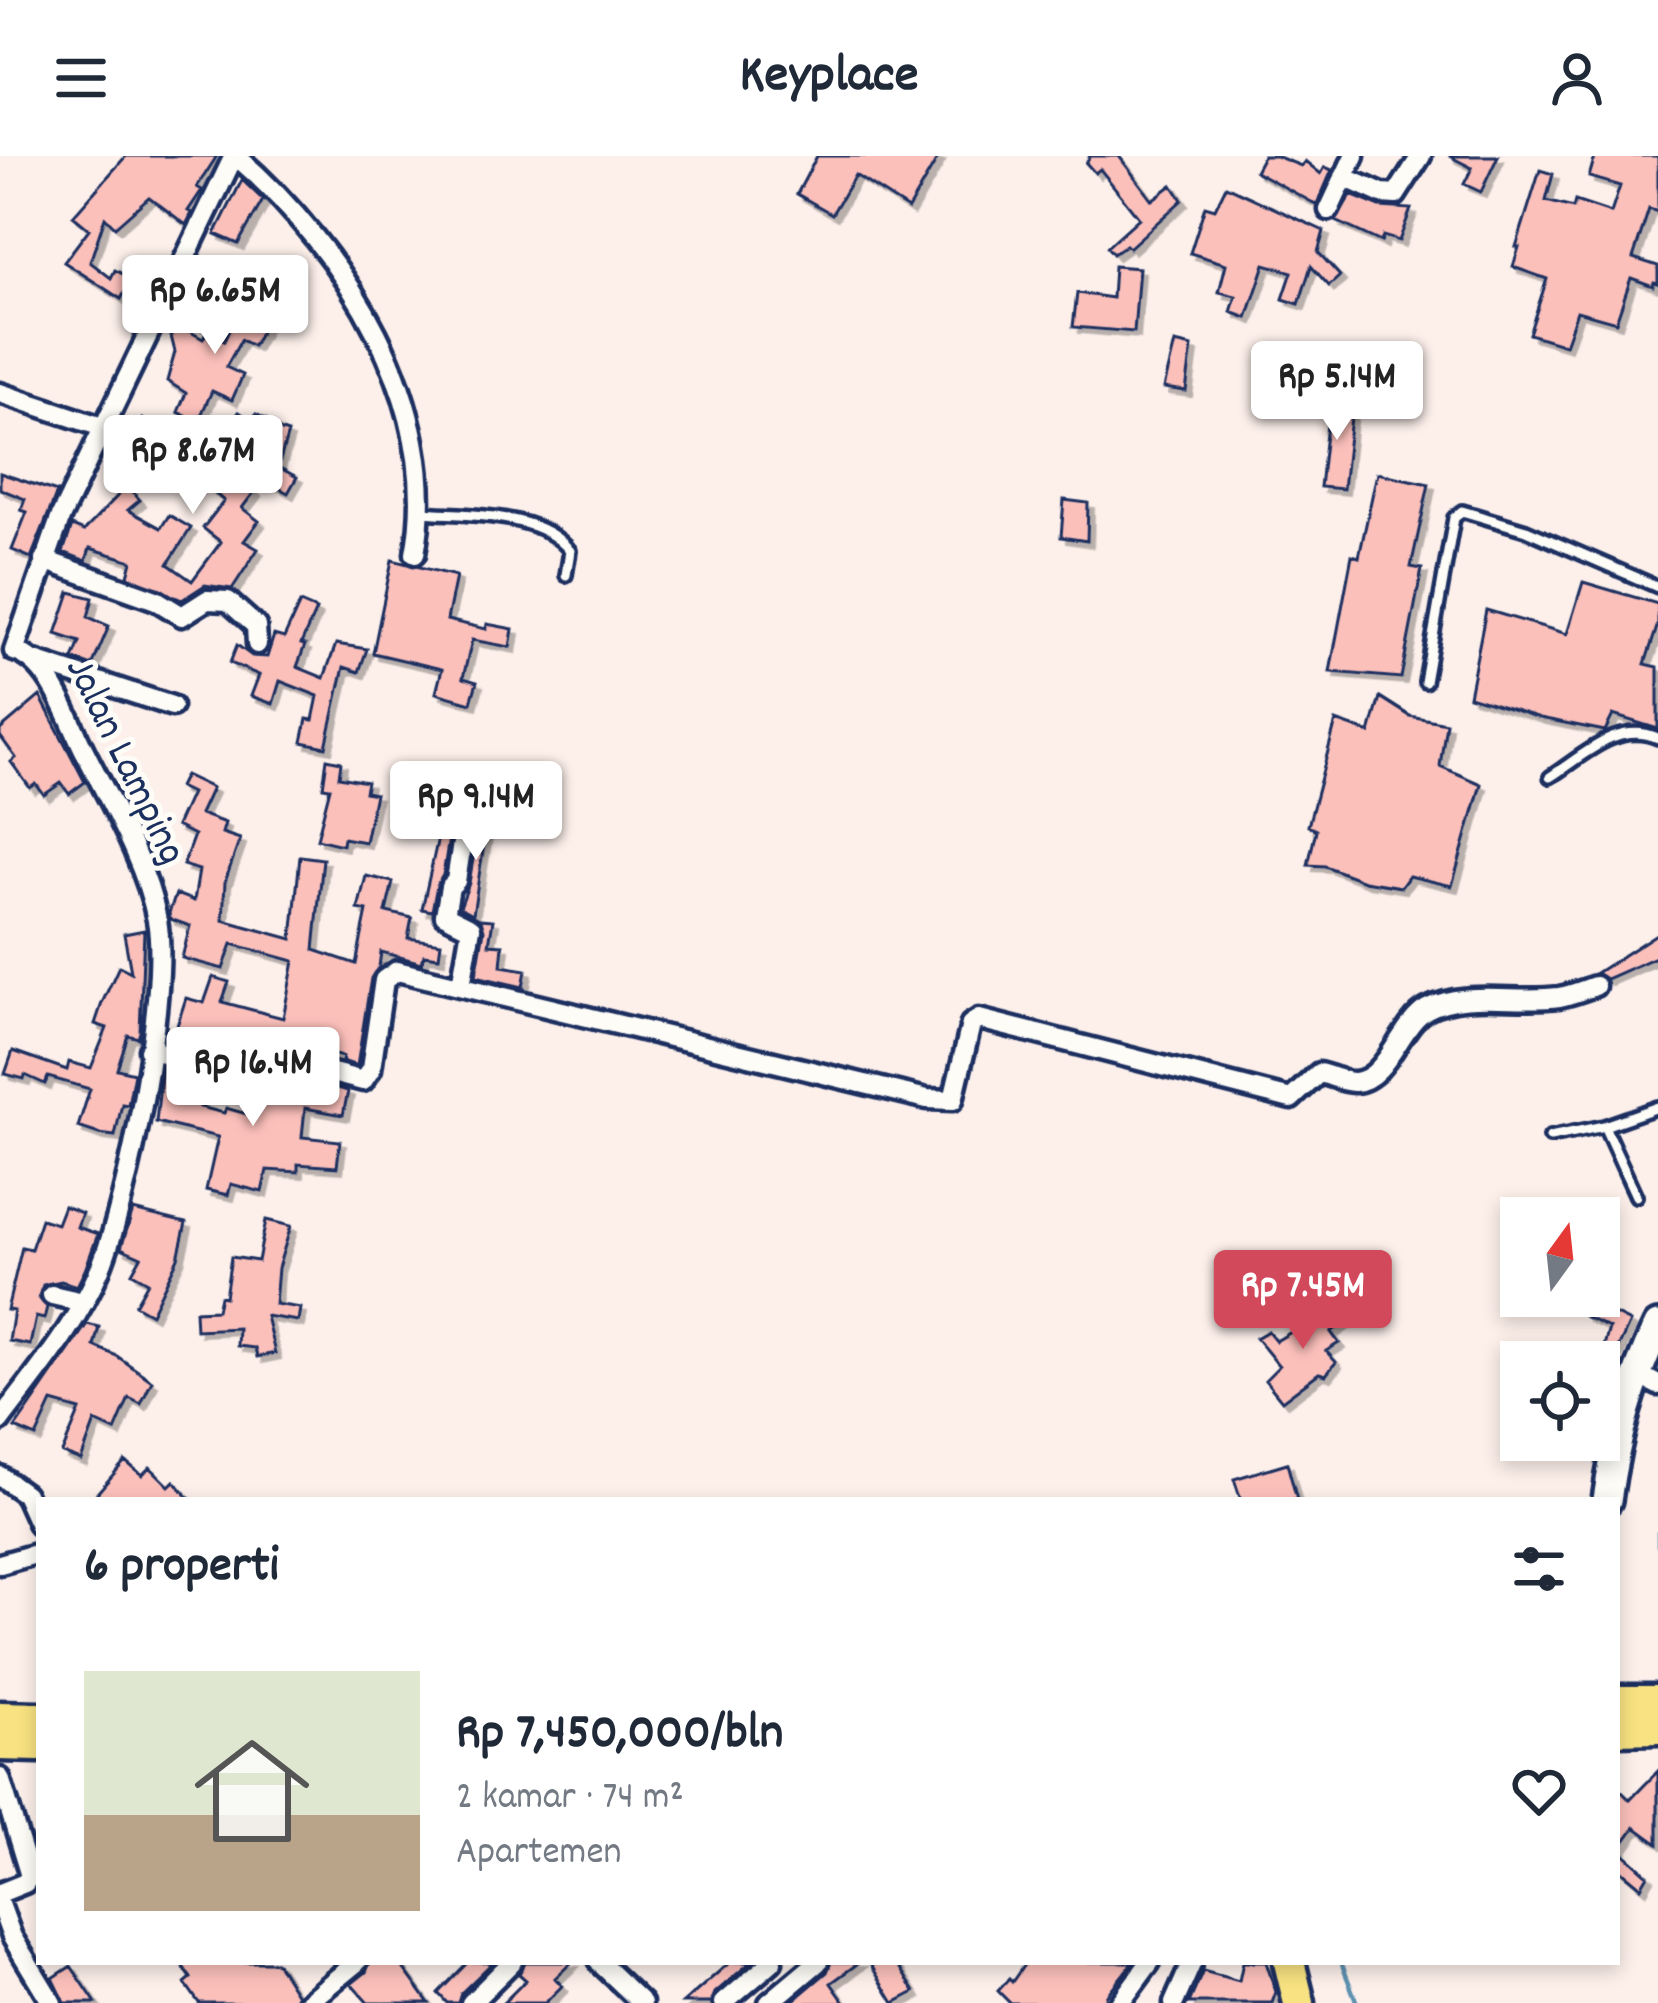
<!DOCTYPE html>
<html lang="id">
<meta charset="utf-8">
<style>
:root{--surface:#fff;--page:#f6f6f7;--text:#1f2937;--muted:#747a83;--line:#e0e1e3;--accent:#d1495b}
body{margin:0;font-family:Dekko,sans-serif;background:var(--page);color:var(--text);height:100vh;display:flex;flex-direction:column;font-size:45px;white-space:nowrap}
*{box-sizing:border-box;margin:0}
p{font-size:39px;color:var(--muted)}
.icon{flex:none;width:66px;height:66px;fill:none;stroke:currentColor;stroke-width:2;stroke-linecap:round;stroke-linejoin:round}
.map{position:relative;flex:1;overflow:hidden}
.details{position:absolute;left:36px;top:1341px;width:1584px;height:468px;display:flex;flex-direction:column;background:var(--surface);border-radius:0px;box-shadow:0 6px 18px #0003}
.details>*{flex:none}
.needle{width:78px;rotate:15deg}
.buttons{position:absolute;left:1500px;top:1041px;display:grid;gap:24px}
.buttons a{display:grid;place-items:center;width:120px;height:120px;border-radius:0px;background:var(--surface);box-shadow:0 6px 18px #0003;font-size:60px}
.price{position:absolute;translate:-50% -102px;padding:0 27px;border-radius:12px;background:#fff;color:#222;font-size:39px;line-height:78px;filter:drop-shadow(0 3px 6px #0008)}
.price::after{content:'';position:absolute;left:50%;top:72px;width:36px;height:27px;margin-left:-18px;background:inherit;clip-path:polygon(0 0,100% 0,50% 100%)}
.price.active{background:var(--accent);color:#fff}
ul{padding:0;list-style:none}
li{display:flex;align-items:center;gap:36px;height:300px;padding:0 48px}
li+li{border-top:3px solid var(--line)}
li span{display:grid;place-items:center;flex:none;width:336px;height:240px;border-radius:0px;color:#555}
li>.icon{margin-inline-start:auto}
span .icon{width:144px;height:144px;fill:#fffc;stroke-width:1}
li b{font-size:51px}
h2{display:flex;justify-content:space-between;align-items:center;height:144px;padding:0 48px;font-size:51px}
header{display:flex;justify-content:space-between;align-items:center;height:156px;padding:0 48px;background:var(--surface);font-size:54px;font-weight:700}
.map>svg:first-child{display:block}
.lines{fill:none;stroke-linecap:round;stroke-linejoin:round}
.stream{stroke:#5b91b0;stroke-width:4.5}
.building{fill:#fcc0bb;stroke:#1b2f5e;stroke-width:3;filter:url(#shadow)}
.service-casing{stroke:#1b2f5e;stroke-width:18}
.minor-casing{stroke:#1b2f5e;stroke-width:27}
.secondary-casing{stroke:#1b2f5e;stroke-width:36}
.primary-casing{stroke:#1b2f5e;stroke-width:39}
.service{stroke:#fdfcf7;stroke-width:9}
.minor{stroke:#fdfcf7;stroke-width:18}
.secondary{stroke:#fdfcf7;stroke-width:27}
.primary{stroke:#f8e281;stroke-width:30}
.labels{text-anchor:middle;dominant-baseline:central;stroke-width:10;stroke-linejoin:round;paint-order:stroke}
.street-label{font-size:42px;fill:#1b2f5e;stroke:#fdfcf7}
</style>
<header><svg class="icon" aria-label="menu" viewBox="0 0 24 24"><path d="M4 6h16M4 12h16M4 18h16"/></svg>Keyplace<svg class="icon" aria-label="person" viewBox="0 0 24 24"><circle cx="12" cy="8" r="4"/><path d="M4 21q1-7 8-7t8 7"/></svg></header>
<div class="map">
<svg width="1658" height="1847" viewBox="0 0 1658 1847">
<defs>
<filter id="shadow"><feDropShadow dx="5.5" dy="5.5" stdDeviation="0" flood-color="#0004"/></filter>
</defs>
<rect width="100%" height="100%" fill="#fdf0eb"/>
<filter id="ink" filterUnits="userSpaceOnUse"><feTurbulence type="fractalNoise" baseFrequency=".00833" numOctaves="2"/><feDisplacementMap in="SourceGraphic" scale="24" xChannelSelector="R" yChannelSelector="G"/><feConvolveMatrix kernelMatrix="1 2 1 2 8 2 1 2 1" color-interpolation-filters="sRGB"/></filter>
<g filter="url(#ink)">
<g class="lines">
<path class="stream" d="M 1658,1376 L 1658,1390
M 1341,1806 L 1357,1847"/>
</g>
<path class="building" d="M 126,0 L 217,0 L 197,31 L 202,34 L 188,55 L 192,57 L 186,69 L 149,41 L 115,71 L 105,61 L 90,106 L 111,122 L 115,114 L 132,123 L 121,143 L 64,106 L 89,73 L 73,60 Z
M 817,0 L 939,0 L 908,53 L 855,19 L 832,58 L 797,38 Z
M 1090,0 L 1119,0 L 1152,44 L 1172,29 L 1182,44 L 1129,92 L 1126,89 L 1113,98 L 1107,91 L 1139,62 L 1100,13 L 1095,17 L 1086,7 Z
M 1263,0 L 1276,0 L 1301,10 L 1305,5 L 1321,18 L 1325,11 L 1332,14 L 1317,49 L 1255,15 Z
M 1449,0 L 1498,0 L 1481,36 L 1464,28 L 1472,12 Z
M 1595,0 L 1658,0 L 1658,56 L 1649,53 L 1633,102 L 1658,110 L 1658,127 L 1654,126 L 1653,130 L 1631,122 L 1616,166 L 1577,155 L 1565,189 L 1529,178 L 1547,123 L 1513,111 L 1519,91 L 1516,91 L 1540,14 L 1553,18 L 1546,45 L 1573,52 L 1575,45 L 1611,57 L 1620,30 L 1589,21 Z
M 242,24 L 263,44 L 238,88 L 215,78 Z
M 1226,30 L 1324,75 L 1318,96 L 1340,120 L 1329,130 L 1311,110 L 1299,148 L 1283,143 L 1292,116 L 1265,108 L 1247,162 L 1231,156 L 1236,140 L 1219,136 L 1226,108 L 1190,97 L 1205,50 L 1215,53 Z
M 1351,39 L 1380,51 L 1411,53 L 1399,85 L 1383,80 L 1381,86 L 1336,65 Z
M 1114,110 L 1139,112 L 1134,176 L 1073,171 L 1077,137 L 1112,142 Z
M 259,133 L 285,143 L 278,160 L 271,157 L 253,190 L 241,184 L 226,211 L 243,219 L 232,244 L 212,235 L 198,266 L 178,256 L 186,237 L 167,225 L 175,196 L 170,176 L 175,167 L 203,183 L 207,175 L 224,185 L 234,164 L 244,169 Z
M 1175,187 L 1192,191 L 1186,235 L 1164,232 Z
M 1330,241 L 1353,243 L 1343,333 L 1320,331 Z
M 239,256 L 253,265 L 256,258 L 275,268 L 273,272 L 288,277 L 278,311 L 297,321 L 288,337 L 268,326 L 275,314 L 251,299 L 236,321 L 255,335 L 242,352 L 259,365 L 244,385 L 258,393 L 232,433 L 205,429 L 182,444 L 128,420 L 132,405 L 90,392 L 86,405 L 63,396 L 72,370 L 84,375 L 127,330 L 140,344 L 128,354 L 161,372 L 169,359 L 191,372 L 168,408 L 192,425 L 221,386 L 203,372 L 224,345 L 195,321 Z
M 142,263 L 178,284 L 165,307 L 170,311 L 160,325 L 138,308 L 130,324 L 116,317 Z
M 0,317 L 57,336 L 31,402 L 12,394 L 27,356 L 21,354 L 25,343 L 0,333 Z
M 1377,317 L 1429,328 L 1411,411 L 1422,413 L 1401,522 L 1330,516 L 1352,399 L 1359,401 Z
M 1064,344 L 1088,347 L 1087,385 L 1061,381 Z
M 392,404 L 456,420 L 447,464 L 486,473 L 487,468 L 513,473 L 510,491 L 472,484 L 463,522 L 477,526 L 471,547 L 436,537 L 442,513 L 373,497 Z
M 1583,426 L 1658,448 L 1658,468 L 1645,508 L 1658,511 L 1658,573 L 1613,559 L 1605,575 L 1540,562 L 1469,540 L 1486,454 L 1567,478 Z
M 70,436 L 93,442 L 88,461 L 109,470 L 92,510 L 73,503 L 80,486 L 56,478 Z
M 300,447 L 316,454 L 301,488 L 305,489 L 297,511 L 324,522 L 336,488 L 367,493 L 359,516 L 344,511 L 326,591 L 302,586 L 307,563 L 313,564 L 318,540 L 280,525 L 273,548 L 251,540 L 259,519 L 230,507 L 237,489 L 252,500 L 267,501 L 274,479 L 284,482 Z
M 40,540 L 85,626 L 69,638 L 61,627 L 44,639 L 36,628 L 30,632 L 11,606 L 16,602 L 0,580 L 0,574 Z
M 1380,541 L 1410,560 L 1446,567 L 1440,610 L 1481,628 L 1452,730 L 1409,720 L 1401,731 L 1364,725 L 1325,710 L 1308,709 L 1316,674 L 1308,670 L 1336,565 L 1370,577 Z
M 327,603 L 341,606 L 339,621 L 367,626 L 365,636 L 375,638 L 365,686 L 343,682 L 342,689 L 317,683 L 330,632 L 323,631 Z
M 185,619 L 212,632 L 200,658 L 225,667 L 222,677 L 240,683 L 225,726 L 223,764 L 292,783 L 300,700 L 323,703 L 314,794 L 356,808 L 367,755 L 358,753 L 366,720 L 393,726 L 386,756 L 412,762 L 408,782 L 441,787 L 439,801 L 424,799 L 422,807 L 381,796 L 379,811 L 371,822 L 357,910 L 342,905 L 343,901 L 298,890 L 289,904 L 223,895 L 192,884 L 191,889 L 172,885 L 186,842 L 204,847 L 213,821 L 229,826 L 222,846 L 283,862 L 294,805 L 232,788 L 223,813 L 182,802 L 190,770 L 170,763 L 169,757 L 176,738 L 194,745 L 199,714 L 183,709 L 194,679 L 176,670 L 191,637 L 179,631 Z
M 448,637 L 456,639 L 443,719 L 437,729 L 432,755 L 422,753 Z
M 482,650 L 490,651 L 473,758 L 460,751 L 469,727 Z
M 480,763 L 493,764 L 489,788 L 503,789 L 501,810 L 526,814 L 523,831 L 476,820 L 484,774 Z
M 144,774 L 140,876 L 138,882 L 128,879 L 117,913 L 134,917 L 128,949 L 122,948 L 115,980 L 99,978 L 78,971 L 90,933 L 48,921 L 45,928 L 25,919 L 24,923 L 5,918 L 13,895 L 67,914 L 69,906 L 91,912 L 107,872 L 95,868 L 102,847 L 119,810 L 131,816 L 124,778 Z
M 1658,777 L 1658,800 L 1606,823 L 1596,817 Z
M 162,911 L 186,916 L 183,927 L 204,931 L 200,951 L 224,957 L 226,952 L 247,958 L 254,926 L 294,931 L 316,927 L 348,935 L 343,959 L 305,952 L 302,981 L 340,985 L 337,1011 L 298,1008 L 298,1016 L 267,1014 L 262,1036 L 231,1028 L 228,1039 L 206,1034 L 218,981 L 156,966 Z
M 64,1050 L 82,1057 L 77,1071 L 98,1078 L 85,1114 L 77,1130 L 61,1125 L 43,1129 L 39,1142 L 47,1151 L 44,1163 L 36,1161 L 30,1189 L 9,1185 L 14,1155 L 7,1154 L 22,1091 L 31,1093 L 41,1063 L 57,1068 Z
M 133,1054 L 186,1067 L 178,1102 L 151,1158 L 135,1149 L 148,1126 L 132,1117 L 141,1101 L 121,1092 Z
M 266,1064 L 291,1070 L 278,1112 L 275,1148 L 300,1152 L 298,1165 L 266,1160 L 275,1197 L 257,1201 L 255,1192 L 237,1190 L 238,1172 L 196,1174 L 195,1155 L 217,1154 L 220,1140 L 225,1141 L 231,1101 L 258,1105 Z
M 1590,1146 L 1630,1166 L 1614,1201 L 1602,1197 L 1609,1172 L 1584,1160 Z
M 1338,1148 L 1348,1164 L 1331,1176 L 1339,1187 L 1326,1195 L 1336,1206 L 1326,1219 L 1319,1217 L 1282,1245 L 1265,1224 L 1279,1210 L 1256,1182 L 1268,1175 L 1276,1185 Z
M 87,1168 L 99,1171 L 94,1190 L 117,1200 L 152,1225 L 141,1248 L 129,1242 L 115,1275 L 95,1266 L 81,1304 L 62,1297 L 80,1254 L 52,1246 L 36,1281 L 15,1272 Z
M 125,1305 L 142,1319 L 150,1311 L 169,1330 L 174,1325 L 191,1344 L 91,1344 Z
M 1287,1307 L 1297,1344 L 1241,1344 L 1234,1323 Z
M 1658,1615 L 1658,1688 L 1635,1671 L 1619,1693 L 1648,1719 L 1641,1731 L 1617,1711 L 1617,1631 L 1630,1644 Z
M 180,1806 L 276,1806 L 297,1839 L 294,1847 L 199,1847 L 185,1827 L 191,1822 Z
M 370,1806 L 399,1806 L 429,1847 L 368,1847 L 351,1828 L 366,1816 Z
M 468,1806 L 493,1806 L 461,1837 L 458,1847 L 447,1847 L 438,1837 Z
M 525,1806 L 572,1806 L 555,1822 L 562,1830 L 545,1847 L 503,1847 L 526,1824 L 519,1818 Z
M 730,1806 L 751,1806 L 715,1837 L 711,1847 L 683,1847 Z
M 831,1806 L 860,1806 L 831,1827 L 845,1847 L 790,1847 L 827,1816 Z
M 869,1806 L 896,1806 L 915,1836 L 894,1847 Z
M 1026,1806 L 1133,1806 L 1106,1840 L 1107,1847 L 1010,1847 L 998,1835 L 1009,1823 L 1012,1826 Z
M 1243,1806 L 1266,1806 L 1276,1836 L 1272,1847 L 1189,1847 L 1203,1815 L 1239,1825 Z
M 71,1810 L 96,1847 L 65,1847 L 53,1822 Z"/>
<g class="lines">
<g class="service-casing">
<path id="service" d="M 422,356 C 467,360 540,355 570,395 L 566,419
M 1425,526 L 1454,362 L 1462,355 L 1526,374 L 1658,431
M 1550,621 C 1583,600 1618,564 1658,582
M 1604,970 L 1636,1040
M 1550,981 L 1604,970 L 1658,951"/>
</g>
<g class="minor-casing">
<path id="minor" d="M 236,0 C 345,94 443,249 415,398
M 1344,21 L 1382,38 L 1396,39 L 1421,0
M 1329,54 L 1354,0
M 0,237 L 102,271
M 44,404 L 156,444 L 182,460 L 207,444 L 228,445 L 256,470 L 257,488
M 35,505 L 172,550
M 461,829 L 471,772 L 445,759 L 450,731 L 456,725 L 469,643
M 149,894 L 204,906 L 296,918 L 302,909 L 363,925 L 371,913 L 384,824 L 397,815 L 927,943 L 953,944 L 971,868 L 979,863 L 1291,943 L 1319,917 C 1330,919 1344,927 1355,926 C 1387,924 1401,867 1427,853 C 1466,833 1517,847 1559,841 C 1571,839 1583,834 1595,830
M 52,1139 L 83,1146
M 1635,1217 L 1658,1229
M 0,1265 C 37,1216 76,1170 100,1113 C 128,1044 170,834 157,764 C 146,707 111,648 85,596 C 69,565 51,505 14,495 L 61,360 L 234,0
M 0,1320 L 25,1338 L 39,1369
M 0,1408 L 39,1397
M 0,1622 L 30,1720 L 25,1727 L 0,1737
M 0,1748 L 12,1781 L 52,1847
M 599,1806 L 642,1847
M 307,1847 L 357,1806
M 471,1847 L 512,1806
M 724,1847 L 772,1806
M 769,1847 L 818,1806
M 1120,1847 L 1150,1806
M 1174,1847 L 1192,1806"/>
</g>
<g class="secondary-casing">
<path id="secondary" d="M 1607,1344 C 1616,1282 1630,1227 1658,1170"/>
</g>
<g class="primary-casing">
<path id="primary" d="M 1617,1545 L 1658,1545
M 0,1561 L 39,1562
M 1617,1573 L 1658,1572
M 0,1589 L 39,1590
M 1289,1806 L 1299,1847"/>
</g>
<use href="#service" class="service"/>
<use href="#minor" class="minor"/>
<use href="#secondary" class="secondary"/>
<use href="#primary" class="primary"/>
</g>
</g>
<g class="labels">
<g class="street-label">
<text transform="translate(123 606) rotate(64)">Jalan Lamping</text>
</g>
</g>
</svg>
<div class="buttons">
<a><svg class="needle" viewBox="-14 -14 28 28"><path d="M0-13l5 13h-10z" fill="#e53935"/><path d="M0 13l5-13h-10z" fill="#747a83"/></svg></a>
<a><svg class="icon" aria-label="locate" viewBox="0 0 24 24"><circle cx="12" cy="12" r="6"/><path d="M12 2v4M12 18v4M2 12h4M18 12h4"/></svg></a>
</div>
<b class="price" style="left:215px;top:201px">Rp 6.65M</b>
<b class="price" style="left:1337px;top:287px">Rp 5.14M</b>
<b class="price" style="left:193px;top:361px">Rp 8.67M</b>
<b class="price" style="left:476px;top:707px">Rp 9.14M</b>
<b class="price" style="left:253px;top:973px">Rp 16.4M</b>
<b class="price active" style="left:1303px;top:1196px">Rp 7.45M</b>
<section class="details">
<h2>6 properti<svg class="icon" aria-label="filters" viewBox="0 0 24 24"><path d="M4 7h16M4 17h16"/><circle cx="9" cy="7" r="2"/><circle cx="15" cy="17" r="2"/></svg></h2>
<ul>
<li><span style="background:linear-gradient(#dfe7d0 60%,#b9a48a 0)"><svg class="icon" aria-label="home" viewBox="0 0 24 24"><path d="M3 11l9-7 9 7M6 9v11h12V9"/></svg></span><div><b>Rp 7,450,000/bln</b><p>2 kamar · 74 m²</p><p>Apartemen</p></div><svg class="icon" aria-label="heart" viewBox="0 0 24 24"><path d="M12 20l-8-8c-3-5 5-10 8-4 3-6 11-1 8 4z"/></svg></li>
</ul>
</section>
</div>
